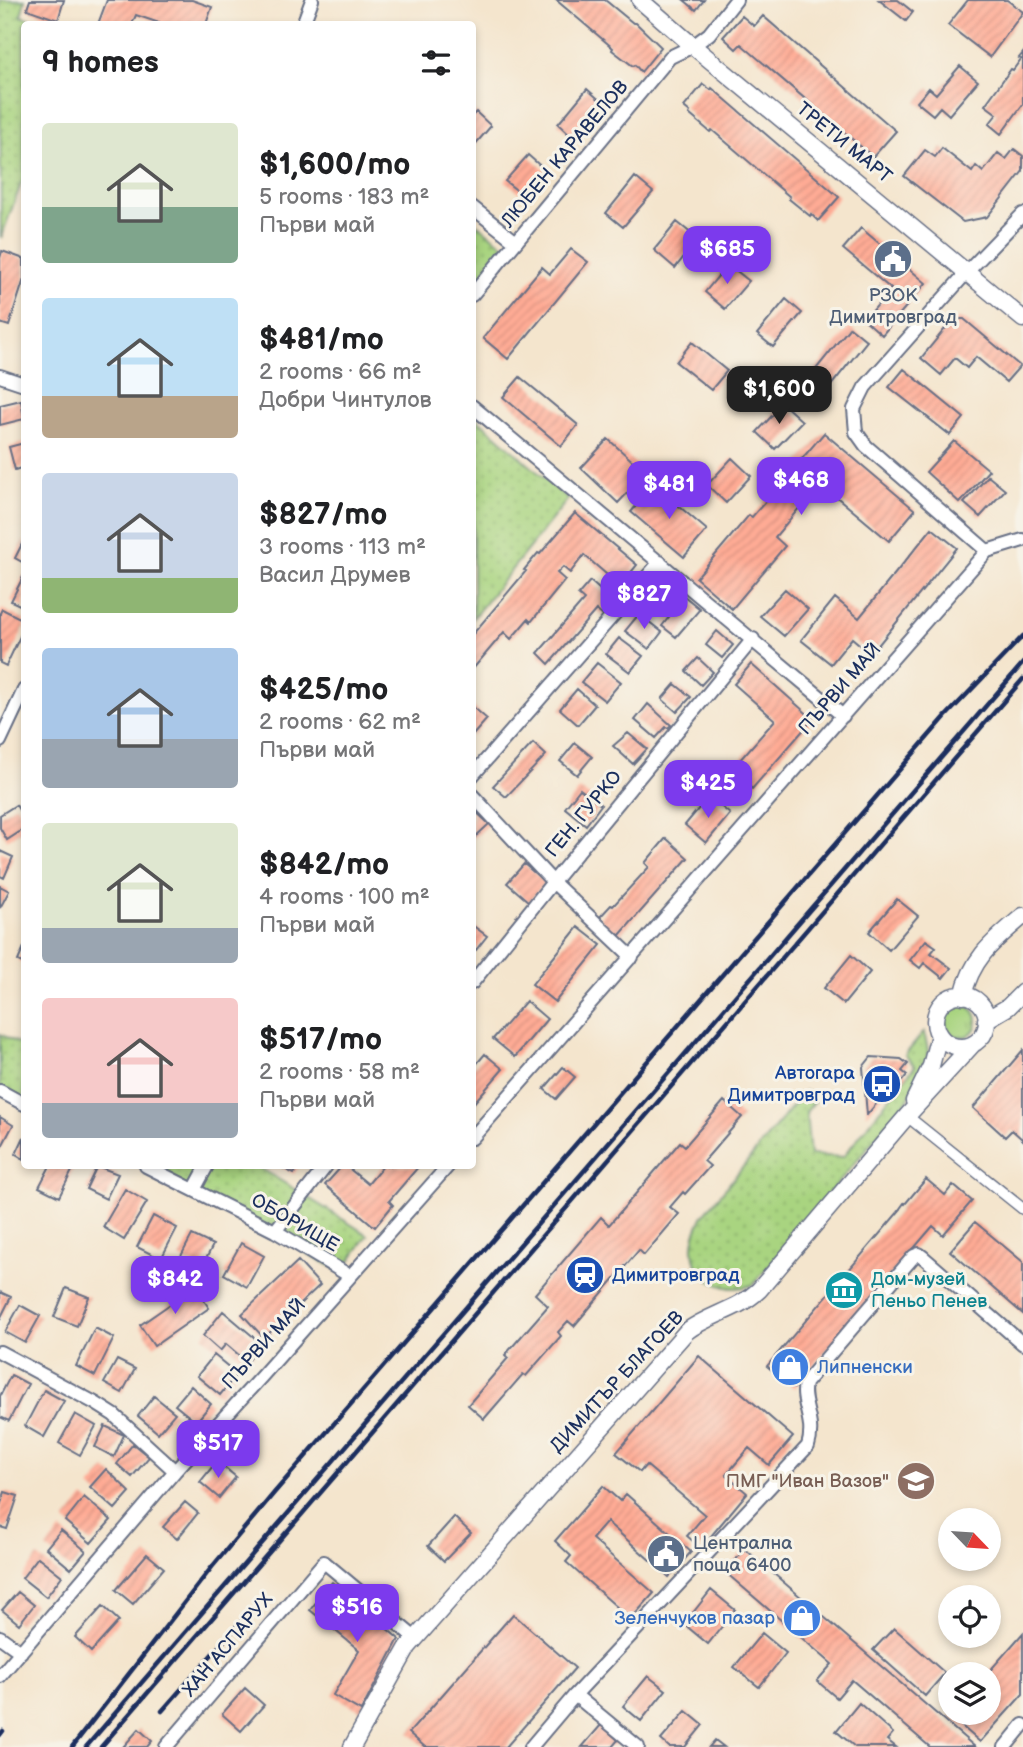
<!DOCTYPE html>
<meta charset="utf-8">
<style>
:root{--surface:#fff;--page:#f6f6f6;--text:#202124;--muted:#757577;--accent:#7c3aed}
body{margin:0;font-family:"Balsamiq Sans",sans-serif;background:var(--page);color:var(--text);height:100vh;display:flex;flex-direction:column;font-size:26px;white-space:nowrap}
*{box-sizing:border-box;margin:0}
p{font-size:23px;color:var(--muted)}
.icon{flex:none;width:38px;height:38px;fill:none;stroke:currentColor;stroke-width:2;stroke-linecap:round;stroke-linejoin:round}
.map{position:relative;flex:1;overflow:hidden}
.details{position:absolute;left:21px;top:21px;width:455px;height:1148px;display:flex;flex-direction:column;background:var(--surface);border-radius:7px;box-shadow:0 4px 10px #0003}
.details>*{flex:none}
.needle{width:46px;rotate:115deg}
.tools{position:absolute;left:938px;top:1508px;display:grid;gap:14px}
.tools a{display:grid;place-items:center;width:63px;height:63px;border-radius:50%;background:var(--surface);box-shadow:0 4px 10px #0003;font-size:35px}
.price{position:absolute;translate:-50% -60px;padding:0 16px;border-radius:14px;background:var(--accent);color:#fff;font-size:23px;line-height:46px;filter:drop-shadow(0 2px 4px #0008)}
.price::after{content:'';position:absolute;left:50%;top:42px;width:21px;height:16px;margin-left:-10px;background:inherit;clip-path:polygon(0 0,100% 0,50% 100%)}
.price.active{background:#222;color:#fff}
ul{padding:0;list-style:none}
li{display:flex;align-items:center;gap:21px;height:175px;padding:0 21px}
li span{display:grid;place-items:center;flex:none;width:196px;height:140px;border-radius:7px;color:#555}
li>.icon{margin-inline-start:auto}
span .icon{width:84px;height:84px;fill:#fffc;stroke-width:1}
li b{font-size:30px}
h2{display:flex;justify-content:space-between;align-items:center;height:84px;padding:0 21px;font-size:30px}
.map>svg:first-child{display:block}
.grass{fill:url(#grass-tufts);stroke:#62826f;stroke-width:2}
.park{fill:url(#park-dots);stroke:#62826f;stroke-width:2}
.building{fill:url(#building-hatch)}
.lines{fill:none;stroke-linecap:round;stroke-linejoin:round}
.pedestrian-casing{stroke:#676f85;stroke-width:13}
.minor-casing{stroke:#676f85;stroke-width:16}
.tertiary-casing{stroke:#676f85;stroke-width:19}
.pedestrian{stroke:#fff;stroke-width:10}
.minor{stroke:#fff;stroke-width:12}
.tertiary{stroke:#fff;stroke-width:16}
.rail{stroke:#1b2f5e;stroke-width:4.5}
.labels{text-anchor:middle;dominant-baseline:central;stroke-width:6;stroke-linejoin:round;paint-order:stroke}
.street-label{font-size:19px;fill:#1b2f5e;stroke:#f7f3e8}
.service-label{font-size:19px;fill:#4e5e75;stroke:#f7f3e8}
.transit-label{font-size:19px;fill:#164399;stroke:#f7f3e8;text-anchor:end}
.culture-label{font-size:19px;fill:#0d838f;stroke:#f7f3e8;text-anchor:start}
.shop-label{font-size:19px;fill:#366cbe;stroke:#f7f3e8;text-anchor:start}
.education-label{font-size:19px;fill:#785e54;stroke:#f7f3e8;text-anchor:end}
</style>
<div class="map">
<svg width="1023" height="1747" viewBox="0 0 1023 1747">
<defs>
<pattern id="grass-tufts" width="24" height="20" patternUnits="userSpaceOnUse" patternTransform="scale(1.75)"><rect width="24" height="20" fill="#a9d480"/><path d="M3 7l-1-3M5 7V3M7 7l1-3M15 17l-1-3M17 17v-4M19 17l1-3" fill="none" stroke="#91b671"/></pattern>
<pattern id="park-dots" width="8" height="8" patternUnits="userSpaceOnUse" patternTransform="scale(1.75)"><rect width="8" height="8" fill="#a9d480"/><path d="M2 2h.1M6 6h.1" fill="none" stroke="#91b671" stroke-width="1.8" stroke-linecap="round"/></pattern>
<pattern id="building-hatch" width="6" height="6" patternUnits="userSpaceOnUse" patternTransform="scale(1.75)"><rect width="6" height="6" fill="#ffab94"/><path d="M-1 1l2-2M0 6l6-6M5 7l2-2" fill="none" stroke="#da9382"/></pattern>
</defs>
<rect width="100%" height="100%" fill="#f7f3e8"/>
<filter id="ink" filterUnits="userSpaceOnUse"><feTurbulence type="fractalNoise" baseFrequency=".0143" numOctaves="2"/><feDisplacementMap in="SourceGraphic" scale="14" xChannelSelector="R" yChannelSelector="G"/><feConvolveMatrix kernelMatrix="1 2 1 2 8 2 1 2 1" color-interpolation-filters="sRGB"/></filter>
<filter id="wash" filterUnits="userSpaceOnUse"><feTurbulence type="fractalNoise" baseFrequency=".00686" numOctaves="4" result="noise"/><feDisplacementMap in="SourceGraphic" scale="28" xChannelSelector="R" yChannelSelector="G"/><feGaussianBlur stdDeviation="1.57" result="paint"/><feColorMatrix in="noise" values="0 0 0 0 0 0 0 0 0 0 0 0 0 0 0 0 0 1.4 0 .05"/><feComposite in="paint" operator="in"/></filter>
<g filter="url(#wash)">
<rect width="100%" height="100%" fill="#f4e5cd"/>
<path class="grass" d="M945 1021a16 16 0 1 1 32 0a16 16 0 1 1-32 0Z"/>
<path class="park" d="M 0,0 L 25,0 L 21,16 L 47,24 L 24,24 L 24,176 L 1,238 Z
M 473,221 L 505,246 L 473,286 Z
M 473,415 L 568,499 L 473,618 Z
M 924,1032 L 928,1050 L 927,1058 L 908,1099 L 753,1285 C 726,1294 694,1281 693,1249 C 692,1238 698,1227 702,1217 L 805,1091 L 816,1100 L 806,1112 L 810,1155 L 843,1157 L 915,1066 L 905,1055 Z
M 0,1034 L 24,1046 L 24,1103 L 0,1091 Z
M 146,1166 L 257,1166 L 368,1235 L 342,1272 Z"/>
<g id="blocks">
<path class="building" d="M 30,0 L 64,0 L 58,20 L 27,9 Z
M 107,0 L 192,0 L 212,7 L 206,24 L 162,24 L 136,15 L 132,24 L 98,24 Z
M 556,0 L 605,0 L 633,23 L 636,23 L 661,47 L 641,72 L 635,65 L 633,66 L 612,50 L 613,48 Z
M 684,0 L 704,0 L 696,10 Z
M 879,0 L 898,0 L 913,12 L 906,21 Z
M 968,0 L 1007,0 L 1023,12 L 990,57 L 948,25 Z
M 742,16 L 754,26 L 763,16 L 896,131 L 873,157 L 741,44 L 736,49 L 723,37 Z
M 1023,53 L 1023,104 L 1001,134 L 989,124 L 997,114 L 985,105 L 1011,69 L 1013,70 L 1021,59 L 1019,58 Z
M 960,66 L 978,81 L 949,115 L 940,107 L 933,115 L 917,102 L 929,88 L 936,94 Z
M 703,84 L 711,90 L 712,88 L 839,197 L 818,221 L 811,214 L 810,216 L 789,199 L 790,197 L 712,130 L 710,132 L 689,114 L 690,112 L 684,107 Z
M 587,89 L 603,103 L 573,138 L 558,124 Z
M 476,112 L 491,126 L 472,148 L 472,116 Z
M 942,148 L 972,172 L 976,166 L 983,172 L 998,153 L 1006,159 L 1014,149 L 1023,156 L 1023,171 L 987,217 L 963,222 L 904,176 L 925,150 L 935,157 Z
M 528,155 L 545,170 L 524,196 L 505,181 Z
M 635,177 L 653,192 L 623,227 L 606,213 Z
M 677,222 L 698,239 L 675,268 L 654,250 Z
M 861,228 L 926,283 L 882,335 L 865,320 L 891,289 L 843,249 Z
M 571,249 L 588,262 L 508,359 L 483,338 L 542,267 L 550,274 Z
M 2,251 L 24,259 L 24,279 L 9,326 L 0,323 L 0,258 Z
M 728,264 L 749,281 L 725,309 L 705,292 Z
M 786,299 L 802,313 L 773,347 L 757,334 Z
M 953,319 L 964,319 L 1020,366 L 1006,382 L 976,357 L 967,368 L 955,358 L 941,375 L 921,358 Z
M 850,327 L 867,341 L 821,398 L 804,384 Z
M 692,342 L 727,371 L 711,390 L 676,362 Z
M 904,369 L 964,418 L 950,435 L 889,387 Z
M 520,377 L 578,425 L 561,446 L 503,397 Z
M 21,400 L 24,419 L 0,425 L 0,405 Z
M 783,404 L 802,421 L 775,449 L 757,432 Z
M 824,433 L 915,510 L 889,541 L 820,483 L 775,537 L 785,546 L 732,609 L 696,578 L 749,515 L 752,517 Z
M 608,439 L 646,473 L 618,503 L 581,468 Z
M 954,441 L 989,470 L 960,503 L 926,472 Z
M 24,443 L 24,467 L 15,470 L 9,447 Z
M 732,458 L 751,476 L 726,503 L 707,485 Z
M 988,476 L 1005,490 L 980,517 L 964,503 Z
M 654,485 L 707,530 L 684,557 L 631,512 Z
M 575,513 L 637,565 L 620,586 L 584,555 L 570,573 L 563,567 L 557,573 L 565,580 L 531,622 L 528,619 L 511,639 L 504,632 L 472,670 L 472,635 L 526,571 L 524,570 L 538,553 L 540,554 Z
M 932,528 L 957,548 L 871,654 L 852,638 L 831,664 L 801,640 L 835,598 L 859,618 Z
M 24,540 L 24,563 L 15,558 Z
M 24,575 L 24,607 L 11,601 Z
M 590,581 L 614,602 L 602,615 L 596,610 L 549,664 L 538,653 L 584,600 L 578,595 Z
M 668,583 L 700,609 L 676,637 L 662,626 L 669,617 L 652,603 Z
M 785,589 L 808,609 L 784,636 L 760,616 Z
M 2,609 L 24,620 L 24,628 L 6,666 L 0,663 L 0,613 Z
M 639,614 L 662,632 L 649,649 L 625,631 Z
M 717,631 L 733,645 L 722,658 L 706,645 Z
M 619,638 L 643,656 L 630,672 L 606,654 Z
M 698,658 L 713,672 L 701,685 L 686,671 Z
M 597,663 L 621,682 L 605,701 L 581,682 Z
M 751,664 L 813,719 L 752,789 L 731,770 L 775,720 L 734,684 Z
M 675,684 L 691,697 L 677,712 L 662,699 Z
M 577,689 L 595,705 L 578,725 L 560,709 Z
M 648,704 L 671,725 L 668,728 L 666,727 L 656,738 L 635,720 Z
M 472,706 L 487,719 L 472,736 Z
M 628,733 L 647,749 L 633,764 L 613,746 Z
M 533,743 L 546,755 L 506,797 L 493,786 Z
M 575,743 L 592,757 L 577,775 L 560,761 Z
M 580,789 L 601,805 L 586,825 L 565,808 Z
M 709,796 L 730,814 L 706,843 L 685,825 Z
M 16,805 L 24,818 L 24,829 L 7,840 L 0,828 L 0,815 Z
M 472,808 L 489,824 L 474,838 L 472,836 Z
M 666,838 L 688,858 L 619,936 L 599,918 L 611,905 L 613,906 L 649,867 L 645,863 Z
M 0,851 L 13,857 L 4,878 L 0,876 Z
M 524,864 L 545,882 L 529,902 L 507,883 Z
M 0,886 L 9,891 L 0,908 Z
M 897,899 L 918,916 L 889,950 L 869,932 Z
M 472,925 L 487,936 L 476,950 L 472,948 Z
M 578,927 L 601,945 L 555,1002 L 532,984 Z
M 926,940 L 936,947 L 931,953 L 951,968 L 943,978 L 924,963 L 920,968 L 910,960 Z
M 24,947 L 24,964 L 18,961 Z
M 851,955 L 870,972 L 844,1004 L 824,988 Z
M 526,1001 L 547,1019 L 515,1057 L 493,1039 Z
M 1023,1050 L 1023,1140 L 1012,1130 L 1005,1137 L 973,1108 Z
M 485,1054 L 503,1069 L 472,1105 L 472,1069 Z
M 871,1057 L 901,1059 L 908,1064 L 902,1071 L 907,1075 L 890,1096 L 886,1092 L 867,1115 L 863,1067 Z
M 563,1067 L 575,1077 L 556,1099 L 544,1089 Z
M 724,1101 L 742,1117 L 704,1161 L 710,1166 L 685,1194 L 683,1192 L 670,1207 L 679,1214 L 644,1255 L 639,1250 L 574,1326 L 568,1321 L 558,1332 L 561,1336 L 526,1376 L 523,1374 L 484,1419 L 468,1405 L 508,1358 L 505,1355 L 548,1306 L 535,1294 L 601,1217 L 609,1225 L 680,1142 L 685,1146 Z
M 0,1117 L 13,1125 L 0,1150 Z
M 24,1137 L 24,1159 L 16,1154 Z
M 50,1166 L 72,1166 L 74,1167 L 59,1197 L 39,1187 Z
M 97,1166 L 118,1174 L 106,1199 L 86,1189 Z
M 279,1166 L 299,1166 L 294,1174 Z
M 342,1166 L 346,1166 L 368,1184 L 383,1166 L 419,1166 L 389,1201 L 393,1205 L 375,1227 L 325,1185 Z
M 926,1179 L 945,1195 L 953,1185 L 972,1201 L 943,1235 L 933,1226 L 794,1388 L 767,1366 L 900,1210 L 899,1210 L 904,1203 L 905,1204 Z
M 125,1189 L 147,1202 L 124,1240 L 103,1227 Z
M 153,1216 L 177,1228 L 161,1259 L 137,1247 Z
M 975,1222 L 1023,1262 L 1023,1314 L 950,1251 Z
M 192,1235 L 213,1245 L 201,1269 L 180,1258 Z
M 241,1243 L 264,1256 L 247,1287 L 224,1274 Z
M 298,1261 L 320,1285 L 264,1338 L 242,1314 Z
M 195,1287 L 209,1308 L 154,1346 L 140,1325 Z
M 66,1288 L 89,1297 L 77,1326 L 54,1317 Z
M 0,1292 L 11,1297 L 0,1319 Z
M 20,1305 L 40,1316 L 25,1343 L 5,1332 Z
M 223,1311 L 262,1344 L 247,1362 L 226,1344 L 220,1351 L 203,1336 Z
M 95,1328 L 114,1338 L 95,1376 L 76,1366 Z
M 214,1355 L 237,1374 L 220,1395 L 197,1376 Z
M 699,1356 L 793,1437 L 769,1465 L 749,1448 L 726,1475 L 747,1493 L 701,1548 L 687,1536 L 705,1515 L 646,1465 L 640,1472 L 616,1453 Z
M 117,1360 L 135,1369 L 122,1393 L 104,1383 Z
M 11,1375 L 28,1384 L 9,1421 L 0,1417 L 0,1396 Z
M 191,1386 L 211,1404 L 196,1422 L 175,1405 Z
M 44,1390 L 64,1401 L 44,1437 L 25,1426 Z
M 154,1396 L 175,1413 L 158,1433 L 138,1416 Z
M 75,1414 L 96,1426 L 80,1455 L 59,1443 Z
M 105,1426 L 124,1435 L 114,1457 L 95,1447 Z
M 133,1444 L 149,1457 L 132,1477 L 117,1464 Z
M 217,1461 L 236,1477 L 219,1498 L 200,1482 Z
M 106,1469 L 130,1492 L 115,1509 L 90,1487 Z
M 603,1486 L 620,1501 L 626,1494 L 691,1552 L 669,1577 L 607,1522 L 592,1539 L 654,1593 L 631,1619 L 625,1614 L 623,1616 L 616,1610 L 618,1608 L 566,1562 L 571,1556 L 555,1541 Z
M 5,1492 L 18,1496 L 7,1529 L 0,1527 L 0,1506 Z
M 84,1497 L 111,1520 L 91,1543 L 65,1521 Z
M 185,1502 L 198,1513 L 177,1539 L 163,1527 Z
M 454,1517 L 471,1533 L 444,1561 L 428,1546 Z
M 61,1530 L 86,1551 L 71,1569 L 46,1548 Z
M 745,1549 L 975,1747 L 930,1747 L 852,1680 L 837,1698 L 817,1681 L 832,1664 L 725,1572 Z
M 147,1554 L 164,1568 L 133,1604 L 116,1590 Z
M 38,1557 L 62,1576 L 46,1597 L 22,1578 Z
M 332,1582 L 399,1639 L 361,1711 L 333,1695 L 359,1650 L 310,1610 Z
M 711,1590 L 735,1610 L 708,1644 L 684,1624 Z
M 18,1592 L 34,1605 L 19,1624 L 2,1610 Z
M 103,1606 L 119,1621 L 91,1652 L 75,1637 Z
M 513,1614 L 575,1668 L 506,1747 L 425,1747 L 409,1733 Z
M 894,1628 L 945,1673 L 925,1696 L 873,1650 Z
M 762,1633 L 786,1653 L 759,1687 L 734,1667 Z
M 1023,1633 L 1023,1694 L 980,1742 L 950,1716 L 953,1713 L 989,1713 L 989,1675 L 986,1675 Z
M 648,1676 L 666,1690 L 641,1721 L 623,1706 Z
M 245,1688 L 264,1705 L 241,1731 L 222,1714 Z
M 859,1703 L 893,1733 L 887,1740 L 896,1747 L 855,1747 L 836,1731 Z
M 686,1711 L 703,1725 L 685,1747 L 669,1747 L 661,1740 Z
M 601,1725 L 618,1740 L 612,1747 L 582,1747 Z
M 139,1729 L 152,1741 L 147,1747 L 123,1747 Z
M 715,1740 L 724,1747 L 709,1747 Z"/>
</g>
</g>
<g filter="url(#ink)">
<use href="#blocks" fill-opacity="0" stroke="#676f85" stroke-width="2"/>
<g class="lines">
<g class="pedestrian-casing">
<path id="pedestrian" d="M 907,1116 L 1023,1209"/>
</g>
<g class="minor-casing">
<path id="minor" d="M 303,24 L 312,0
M 472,207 L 516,242
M 472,295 L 670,57 L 693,46 L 709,34 L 736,0
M 0,376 L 24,384
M 472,406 L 843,716
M 987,551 L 866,446 L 856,432 L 854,409 L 865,387 L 967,272 L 1023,214
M 987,551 L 1023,540
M 0,741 L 24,690
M 472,776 L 660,562
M 472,795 L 553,882 L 632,957
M 472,983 L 553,882 L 753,639
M 0,1091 L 24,1104
M 472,1138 L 987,551
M 146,1166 L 275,1231 L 350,1276
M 194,1190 L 207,1166
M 275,1231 L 326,1166
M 0,1352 L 95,1403 L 114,1415 L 175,1471
M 0,1637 L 21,1652
M 0,1676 L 175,1471 L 261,1377 L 448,1166
M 575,1695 L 638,1747
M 166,1747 L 324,1562 L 415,1638
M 531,1747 L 575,1695 L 808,1446 C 816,1420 800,1404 805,1383 L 914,1256 L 919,1254 L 923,1257 L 1023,1344
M 1005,1747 L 1023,1725"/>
</g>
<g class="tertiary-casing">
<path id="tertiary" d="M 640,0 L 693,46 L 1023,319
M935 1021a26 26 0 1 1 52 0a26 26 0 1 1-52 0Z
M 963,996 C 972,957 994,941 1023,916
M 986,1020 L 1008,1007 L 1023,992
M 914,1101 L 931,1066 L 939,1035
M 352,1747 L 408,1647 L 687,1331 C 710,1314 738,1310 759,1290 L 907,1116 L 973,1044"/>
</g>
<use href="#pedestrian" class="pedestrian"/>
<use href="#minor" class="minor"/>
<use href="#tertiary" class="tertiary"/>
<path class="rail" d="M 162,1711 L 251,1610
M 0,1735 L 3,1731
M 72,1747 L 212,1567 L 274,1493 L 946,716 L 1023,636
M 86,1747 L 1023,663
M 101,1747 L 1023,679"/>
</g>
</g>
<defs>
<g id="civic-disc" transform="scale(2.0125)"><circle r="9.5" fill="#5c6f8a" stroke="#f7f3e8"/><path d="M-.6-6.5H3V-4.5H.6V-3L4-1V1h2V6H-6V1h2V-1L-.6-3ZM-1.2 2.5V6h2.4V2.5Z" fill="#fff"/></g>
<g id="bus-disc" transform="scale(2.0125)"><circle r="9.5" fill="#1a4fb4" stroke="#f7f3e8"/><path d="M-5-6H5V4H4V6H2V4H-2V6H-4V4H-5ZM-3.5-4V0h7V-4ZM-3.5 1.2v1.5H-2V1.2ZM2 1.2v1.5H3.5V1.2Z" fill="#fff"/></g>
<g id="station-disc" transform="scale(2.0125)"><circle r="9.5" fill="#1a4fb4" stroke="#f7f3e8"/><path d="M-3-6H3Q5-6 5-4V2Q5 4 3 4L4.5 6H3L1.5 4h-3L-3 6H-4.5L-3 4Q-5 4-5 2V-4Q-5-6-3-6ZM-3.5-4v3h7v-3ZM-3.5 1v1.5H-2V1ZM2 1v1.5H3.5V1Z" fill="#fff"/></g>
<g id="museum-disc" transform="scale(2.0125)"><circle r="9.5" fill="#0f9aa8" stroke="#f7f3e8"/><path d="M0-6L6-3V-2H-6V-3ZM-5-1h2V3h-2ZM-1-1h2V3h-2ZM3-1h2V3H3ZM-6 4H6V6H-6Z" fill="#fff"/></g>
<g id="shop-disc" transform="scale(2.0125)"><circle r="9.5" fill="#3f7fe0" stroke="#f7f3e8"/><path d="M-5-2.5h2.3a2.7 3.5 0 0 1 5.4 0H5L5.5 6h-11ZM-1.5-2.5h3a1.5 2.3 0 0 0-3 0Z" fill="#fff"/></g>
<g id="school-disc" transform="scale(2.0125)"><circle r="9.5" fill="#8d6e63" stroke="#f7f3e8"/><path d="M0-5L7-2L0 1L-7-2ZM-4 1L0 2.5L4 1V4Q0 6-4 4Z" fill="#fff"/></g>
</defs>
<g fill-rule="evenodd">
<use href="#civic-disc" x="893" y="259"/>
<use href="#bus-disc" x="882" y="1084"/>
<use href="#station-disc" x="585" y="1275"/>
<use href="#museum-disc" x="844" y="1290"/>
<use href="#shop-disc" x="790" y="1367"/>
<use href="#school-disc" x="916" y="1481"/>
<use href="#civic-disc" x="666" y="1554"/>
<use href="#shop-disc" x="802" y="1618"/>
</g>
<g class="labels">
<g class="street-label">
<text transform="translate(844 143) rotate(39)">ТРЕТИ МАРТ</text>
<text transform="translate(565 154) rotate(-50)">ЛЮБЕН КАРАВЕЛОВ</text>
<text transform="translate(840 689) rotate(-49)">ПЪРВИ МАЙ</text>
<text transform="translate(584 814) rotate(-50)">ГЕН. ГУРКО</text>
<text transform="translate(295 1223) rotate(30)">ОБОРИЩЕ</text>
<text transform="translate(264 1344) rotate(-48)">ПЪРВИ МАЙ</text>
<text transform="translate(617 1382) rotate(-47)">ДИМИТЪР БЛАГОЕВ</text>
<text transform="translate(228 1645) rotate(-50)">ХАН АСПАРУХ</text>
</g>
<g class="service-label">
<text x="893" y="295">РЗОК<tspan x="893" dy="22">Димитровград</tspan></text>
<text x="693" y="1543" text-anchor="start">Централна<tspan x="693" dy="22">поща 6400</tspan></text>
</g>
<g class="transit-label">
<text x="855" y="1073">Автогара<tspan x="855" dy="22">Димитровград</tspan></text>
<text x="612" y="1275" text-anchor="start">Димитровград</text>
</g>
<g class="culture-label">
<text x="871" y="1279">Дом-музей<tspan x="871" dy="22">Пеньо Пенев</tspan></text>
</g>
<g class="shop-label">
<text x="817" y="1367">Липненски</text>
<text x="775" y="1618" text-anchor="end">Зеленчуков пазар</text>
</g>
<g class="education-label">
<text x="889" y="1481">ПМГ "Иван Вазов"</text>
</g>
</g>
</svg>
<div class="tools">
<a><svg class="needle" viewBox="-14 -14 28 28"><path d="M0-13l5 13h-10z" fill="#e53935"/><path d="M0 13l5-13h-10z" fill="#757577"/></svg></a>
<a><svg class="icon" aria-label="locate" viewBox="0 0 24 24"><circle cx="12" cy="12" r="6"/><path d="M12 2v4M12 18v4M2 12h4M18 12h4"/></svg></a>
<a><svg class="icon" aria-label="layers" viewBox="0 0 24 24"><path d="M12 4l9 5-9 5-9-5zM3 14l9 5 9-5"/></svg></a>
</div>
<b class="price" style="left:727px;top:286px">$685</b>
<b class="price active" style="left:779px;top:426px">$1,600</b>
<b class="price" style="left:801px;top:517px">$468</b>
<b class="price" style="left:669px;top:521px">$481</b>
<b class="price" style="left:644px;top:631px">$827</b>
<b class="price" style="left:708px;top:820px">$425</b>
<b class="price" style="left:175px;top:1316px">$842</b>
<b class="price" style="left:218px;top:1480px">$517</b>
<b class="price" style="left:357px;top:1644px">$516</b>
<section class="details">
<h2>9 homes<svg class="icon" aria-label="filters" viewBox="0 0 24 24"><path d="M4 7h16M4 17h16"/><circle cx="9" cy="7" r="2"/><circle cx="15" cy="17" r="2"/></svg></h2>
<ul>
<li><span style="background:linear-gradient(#dfe7d0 60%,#7fa58c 0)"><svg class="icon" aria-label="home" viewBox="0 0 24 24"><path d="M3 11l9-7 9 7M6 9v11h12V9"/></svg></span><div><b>$1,600/mo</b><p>5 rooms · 183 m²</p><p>Първи май</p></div></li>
<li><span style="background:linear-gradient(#bfe0f5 70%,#b9a48a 0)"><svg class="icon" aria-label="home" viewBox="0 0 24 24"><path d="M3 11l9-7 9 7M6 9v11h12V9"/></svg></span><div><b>$481/mo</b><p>2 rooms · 66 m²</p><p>Добри Чинтулов</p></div></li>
<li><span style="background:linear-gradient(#c9d6e8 75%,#8fb573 0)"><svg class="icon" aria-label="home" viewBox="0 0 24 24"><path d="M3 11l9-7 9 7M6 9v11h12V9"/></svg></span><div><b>$827/mo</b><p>3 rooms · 113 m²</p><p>Васил Друмев</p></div></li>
<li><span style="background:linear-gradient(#a9c7e8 65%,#9aa5b1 0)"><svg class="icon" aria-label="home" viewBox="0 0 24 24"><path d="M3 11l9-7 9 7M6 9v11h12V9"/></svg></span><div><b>$425/mo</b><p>2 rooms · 62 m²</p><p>Първи май</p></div></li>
<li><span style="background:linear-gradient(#dfe7d0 75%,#9aa5b1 0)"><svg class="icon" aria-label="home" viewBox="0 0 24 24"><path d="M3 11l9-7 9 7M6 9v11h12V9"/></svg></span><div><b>$842/mo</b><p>4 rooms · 100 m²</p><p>Първи май</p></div></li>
<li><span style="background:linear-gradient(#f6c9c9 75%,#9aa5b1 0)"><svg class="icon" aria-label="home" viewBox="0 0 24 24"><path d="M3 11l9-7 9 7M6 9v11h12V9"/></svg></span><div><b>$517/mo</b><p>2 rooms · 58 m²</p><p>Първи май</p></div></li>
</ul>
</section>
</div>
